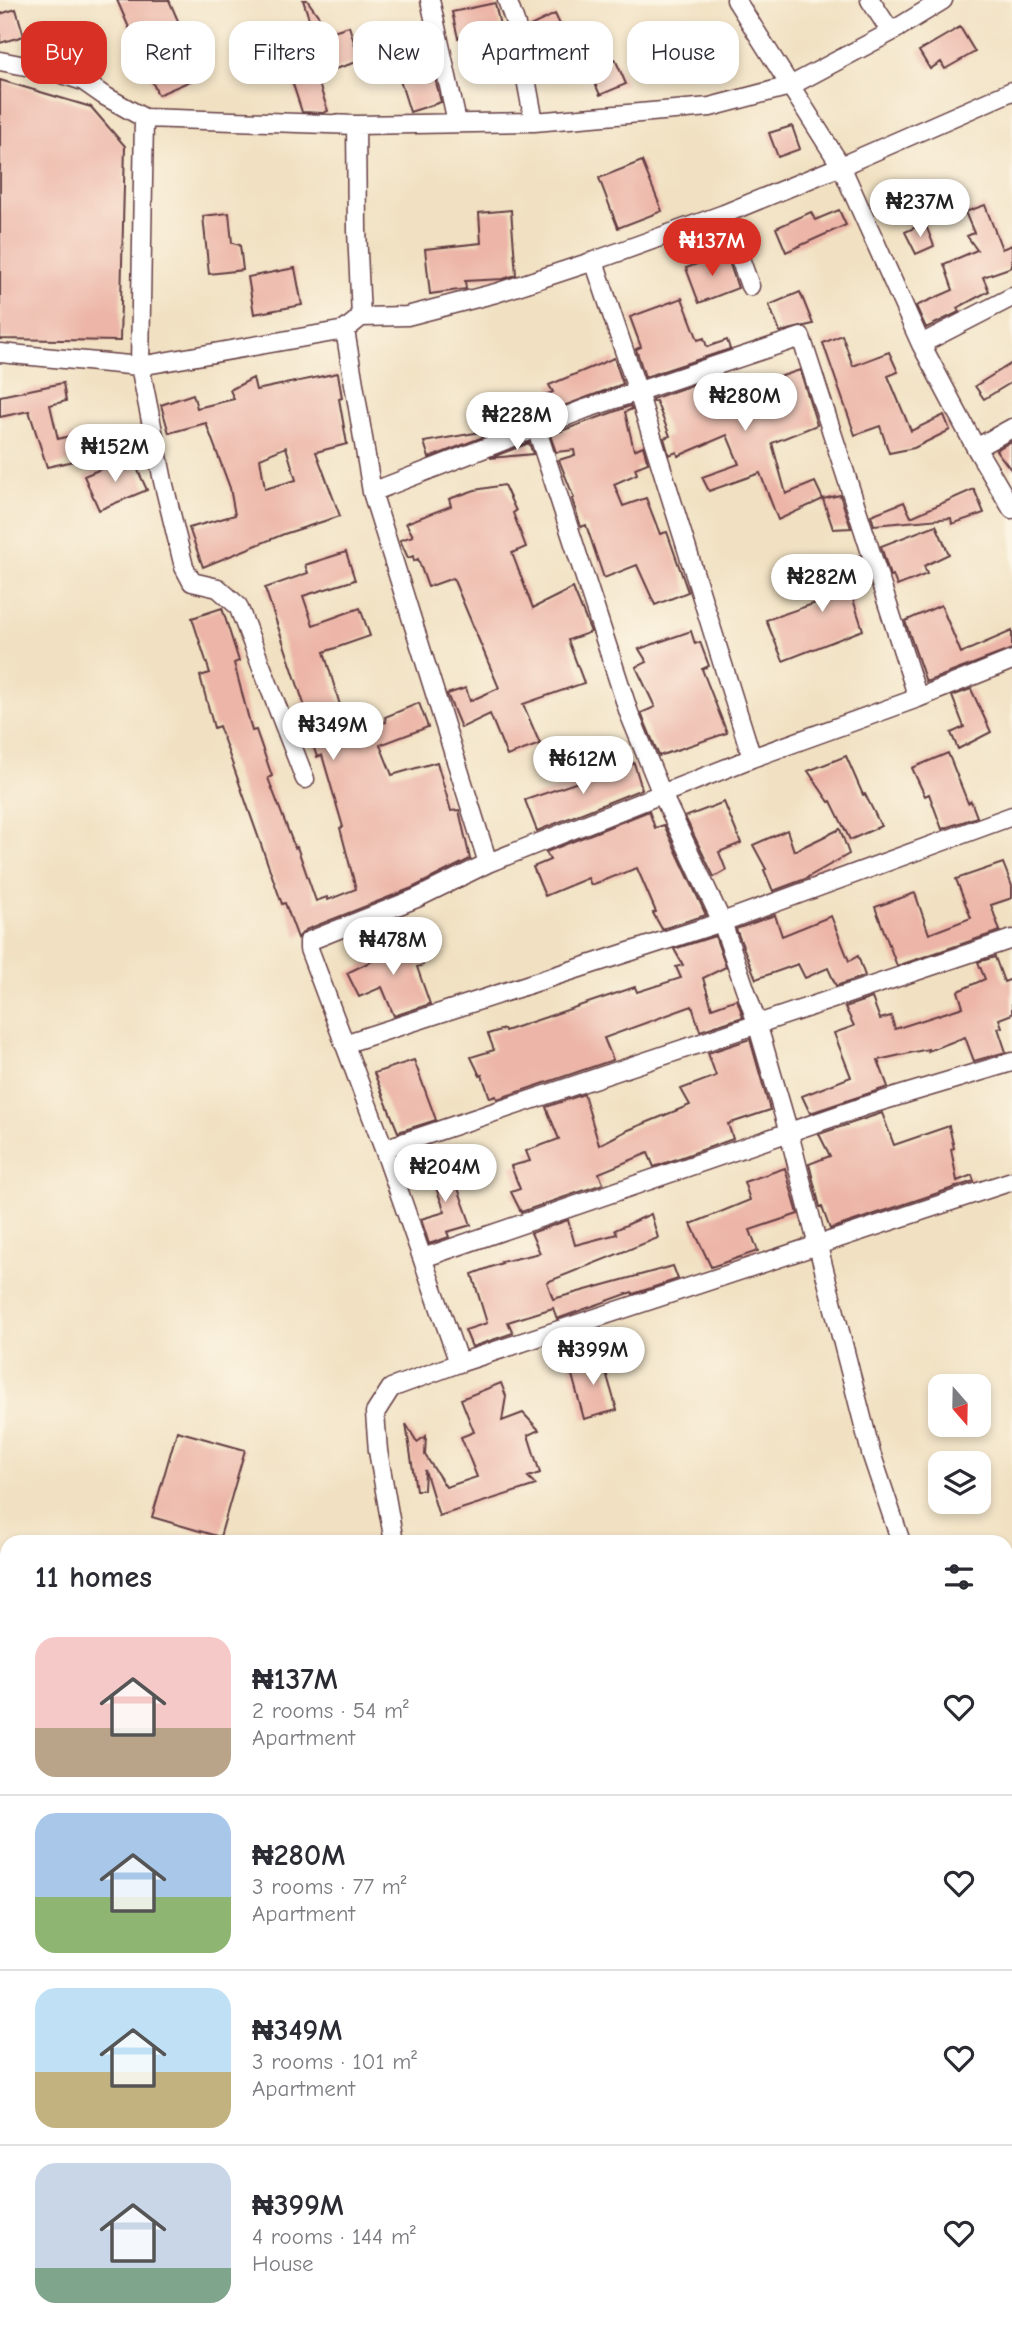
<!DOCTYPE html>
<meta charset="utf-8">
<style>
:root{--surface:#fff;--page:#f2f2f3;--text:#2b2b33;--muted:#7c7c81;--line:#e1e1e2;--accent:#d93025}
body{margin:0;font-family:"Comic Neue",sans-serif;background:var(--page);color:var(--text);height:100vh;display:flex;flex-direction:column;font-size:26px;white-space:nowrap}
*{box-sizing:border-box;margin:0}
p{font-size:23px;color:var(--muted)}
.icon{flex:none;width:38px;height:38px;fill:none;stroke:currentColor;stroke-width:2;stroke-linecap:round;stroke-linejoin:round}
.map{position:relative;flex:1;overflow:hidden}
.drawer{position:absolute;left:0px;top:1535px;width:1013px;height:800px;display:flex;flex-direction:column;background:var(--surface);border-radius:21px 21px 0 0;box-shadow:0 4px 10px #0003}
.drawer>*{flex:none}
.banner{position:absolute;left:21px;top:21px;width:971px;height:63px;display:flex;gap:14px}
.needle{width:46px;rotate:160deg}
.buttons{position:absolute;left:928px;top:1374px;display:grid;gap:14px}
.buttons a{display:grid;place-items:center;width:63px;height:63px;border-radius:14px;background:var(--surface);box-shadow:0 4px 10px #0003;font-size:35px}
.price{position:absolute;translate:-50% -60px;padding:0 16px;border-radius:24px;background:#fff;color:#222;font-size:23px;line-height:46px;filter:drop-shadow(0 2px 4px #0008)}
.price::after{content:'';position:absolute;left:50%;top:42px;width:21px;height:16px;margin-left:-10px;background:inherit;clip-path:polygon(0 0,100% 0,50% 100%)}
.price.active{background:var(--accent);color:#fff}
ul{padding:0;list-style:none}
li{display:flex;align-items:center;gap:21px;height:175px;padding:0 35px}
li+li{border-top:2px solid var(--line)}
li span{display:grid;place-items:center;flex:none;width:196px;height:140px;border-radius:21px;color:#555}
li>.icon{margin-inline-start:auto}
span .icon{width:84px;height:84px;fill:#fffc;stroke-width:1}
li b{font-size:30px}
h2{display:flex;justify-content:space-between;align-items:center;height:84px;padding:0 35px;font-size:30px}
.pill{padding:0 24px;border-radius:21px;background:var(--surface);box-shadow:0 4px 10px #0003;font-size:24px;line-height:63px}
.pill.active{background:var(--accent);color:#fff}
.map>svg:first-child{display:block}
.building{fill:#ecb5a7;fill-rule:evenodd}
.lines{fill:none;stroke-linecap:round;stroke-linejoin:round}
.street-casing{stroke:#633c42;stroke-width:21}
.secondary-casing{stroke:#633c42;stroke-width:28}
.street{stroke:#fff;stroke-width:18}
.secondary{stroke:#fbe6c4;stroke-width:24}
</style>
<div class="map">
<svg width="1012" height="2334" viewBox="0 0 1012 2334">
<rect width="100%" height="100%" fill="#fcf5e5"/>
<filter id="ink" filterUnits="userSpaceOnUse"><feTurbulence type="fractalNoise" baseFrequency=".0143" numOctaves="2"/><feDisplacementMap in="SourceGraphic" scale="14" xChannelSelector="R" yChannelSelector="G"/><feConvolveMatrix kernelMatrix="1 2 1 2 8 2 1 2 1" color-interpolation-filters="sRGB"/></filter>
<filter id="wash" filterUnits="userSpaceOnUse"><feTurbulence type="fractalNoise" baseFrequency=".00686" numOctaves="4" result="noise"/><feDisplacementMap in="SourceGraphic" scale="28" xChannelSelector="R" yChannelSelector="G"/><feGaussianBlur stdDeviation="1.57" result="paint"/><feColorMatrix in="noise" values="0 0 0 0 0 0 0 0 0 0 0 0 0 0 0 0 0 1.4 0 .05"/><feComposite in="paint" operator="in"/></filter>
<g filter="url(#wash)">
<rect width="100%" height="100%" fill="#f1e1c2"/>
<g id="blocks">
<path class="building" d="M 117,0 L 169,0 L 202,76 L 158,95 Z
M 303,0 L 307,0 L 330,32 L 349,26 L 360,61 L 316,75 L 328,111 L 323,113 L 302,112 L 290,75 L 288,76 L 276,45 L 313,31 Z
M 495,3 L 510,71 L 473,77 L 466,36 L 458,38 L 452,12 Z
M 16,9 L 24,36 L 0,43 L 0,14 Z
M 555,14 L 565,35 L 536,49 L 528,27 Z
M 960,27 L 975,52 L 945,69 L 941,62 L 930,69 L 919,51 Z
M 615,59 L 626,84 L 600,95 L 589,70 Z
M 432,66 L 441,102 L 410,112 L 399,77 Z
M 0,80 L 91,107 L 125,146 L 120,341 L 0,339 Z
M 792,126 L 800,149 L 778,157 L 769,133 Z
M 642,161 L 662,211 L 618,228 L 599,178 Z
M 985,205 L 1002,249 L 1012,245 L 1012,267 L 983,277 L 989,291 L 957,308 L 959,312 L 926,328 L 916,306 L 953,290 L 944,264 L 977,250 L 967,236 L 974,233 L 965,212 Z
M 511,210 L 516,275 L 503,279 L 465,281 L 466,289 L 430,294 L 425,249 L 481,243 L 479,213 Z
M 839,210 L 846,225 L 786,252 L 776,228 L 811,212 L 815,220 Z
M 229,213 L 232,243 L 240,245 L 243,270 L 209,274 L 203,216 Z
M 925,223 L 934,246 L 916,254 L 905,232 Z
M 726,253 L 738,288 L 699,303 L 686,268 Z
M 295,268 L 302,305 L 254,314 L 248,277 Z
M 800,292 L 813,324 L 780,332 L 769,305 Z
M 682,298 L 698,340 L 704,338 L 707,347 L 727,340 L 730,349 L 645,377 L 636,349 L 641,347 L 630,317 Z
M 842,335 L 853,366 L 889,352 L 898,372 L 888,376 L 911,431 L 944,415 L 950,430 L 914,448 L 889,453 L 880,426 L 855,435 L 823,343 Z
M 614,358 L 623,384 L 512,425 L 505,409 L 553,392 L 549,385 Z
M 1012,363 L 1012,382 L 984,399 L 975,386 Z
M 800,370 L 817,425 L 772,443 L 786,494 L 815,482 L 823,499 L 778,520 L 760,473 L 709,491 L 702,477 L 739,464 L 727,435 L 678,456 L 677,452 L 669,455 L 664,438 L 670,436 L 656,401 L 653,402 L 652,399 L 698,383 L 709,413 L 746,396 L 743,389 Z
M 338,373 L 342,398 L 339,399 L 347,444 L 316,452 L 340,516 L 284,534 L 203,567 L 189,528 L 235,515 L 230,488 L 206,423 L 169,433 L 161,405 L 193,394 L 197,408 L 234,399 L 230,390 L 253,378 L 256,390 ZM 286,447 L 296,480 L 265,489 L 260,458 Z
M 63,383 L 66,401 L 50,405 L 58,439 L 73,435 L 78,460 L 47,467 L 29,411 L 0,417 L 0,396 Z
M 630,406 L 632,409 L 625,412 L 634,450 L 643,446 L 648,463 L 635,468 L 637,474 L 614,484 L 623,506 L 646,498 L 660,534 L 667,532 L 688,592 L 655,605 L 637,565 L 604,578 L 586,525 L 581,527 L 572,499 L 574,498 L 559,460 L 575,455 L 574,450 L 556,452 L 550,435 Z
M 509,427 L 429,458 L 424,442 Z
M 1012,441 L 1012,471 L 996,450 Z
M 529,443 L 533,454 L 490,458 Z
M 122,460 L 127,470 L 136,466 L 147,490 L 99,510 L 84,476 Z
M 504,485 L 516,511 L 513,513 L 526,547 L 512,553 L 533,608 L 573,588 L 591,632 L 568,640 L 584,683 L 523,704 L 540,744 L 507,756 L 490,714 L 461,728 L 447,694 L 466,688 L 470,701 L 499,688 L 453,578 L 428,587 L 418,559 L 414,561 L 413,556 L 408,558 L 400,540 L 413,536 L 406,523 L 451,506 L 449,499 L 475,490 Z
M 974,489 L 984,513 L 952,524 L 951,518 L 874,525 L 871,515 L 904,502 L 911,517 Z
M 840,495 L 851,528 L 833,529 L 823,499 Z
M 936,525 L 949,554 L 924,566 L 927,574 L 897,586 L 893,575 L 890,576 L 881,546 Z
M 346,552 L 355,580 L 303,596 L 313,625 L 360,608 L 370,636 L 324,652 L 349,735 L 386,722 L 385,717 L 419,703 L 428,727 L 380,745 L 392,775 L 437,762 L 451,811 L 459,810 L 470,859 L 412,888 L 305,930 L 298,938 L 285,903 L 282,904 L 219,726 L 214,728 L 200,676 L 210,673 L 192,618 L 222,608 L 239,661 L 234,663 L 252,731 L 256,730 L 272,776 L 268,778 L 295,848 L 297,847 L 316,901 L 327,897 L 328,900 L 356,889 L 340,828 L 343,827 L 322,755 L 317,757 L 302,712 L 306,710 L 265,588 L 308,573 L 305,565 Z
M 860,555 L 869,583 L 850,590 L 863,630 L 783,661 L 766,620 L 825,600 L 817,584 L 837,577 L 830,566 Z
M 941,605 L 961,653 L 1012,631 L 1012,649 L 926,682 L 905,621 Z
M 691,631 L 695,644 L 700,642 L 709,666 L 702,669 L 727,733 L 659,756 L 641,713 L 655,707 L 636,667 L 647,662 L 639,649 Z
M 971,689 L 991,732 L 958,749 L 951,733 L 964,727 L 952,696 Z
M 575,737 L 582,751 L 549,766 L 541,750 Z
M 948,753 L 968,803 L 971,801 L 977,817 L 942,829 L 929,794 L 925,796 L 912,768 Z
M 846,756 L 863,795 L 865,794 L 881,826 L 850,840 L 831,801 L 829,802 L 808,771 Z
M 634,763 L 642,789 L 537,831 L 525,800 Z
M 724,802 L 741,843 L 719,852 L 726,870 L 714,877 L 685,817 Z
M 649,811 L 655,828 L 664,825 L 706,915 L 662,929 L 653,913 L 656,912 L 637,868 L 591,885 L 588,878 L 545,896 L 533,867 L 550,860 L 546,852 Z
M 840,829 L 849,854 L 808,877 L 808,878 L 773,891 L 764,870 L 766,869 L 753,845 L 787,830 L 794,851 Z
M 1003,863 L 1012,886 L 1012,898 L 991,905 L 1000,931 L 897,966 L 875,907 L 915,893 L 929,934 L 971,918 L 956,879 Z
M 775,915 L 782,936 L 831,916 L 849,961 L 858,956 L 865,976 L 836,986 L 828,968 L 805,978 L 798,964 L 756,979 L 736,929 Z
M 410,936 L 423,965 L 417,967 L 430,1004 L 394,1016 L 382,987 L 359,997 L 347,973 L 372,961 L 369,953 Z
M 715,936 L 726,967 L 703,978 L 712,1008 L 737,999 L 743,1017 L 700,1031 L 692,1006 L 604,1038 L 613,1060 L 497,1099 L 496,1096 L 490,1098 L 482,1075 L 480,1076 L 471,1057 L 494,1050 L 488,1034 L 504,1029 L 505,1031 L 635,987 L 637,992 L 681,978 L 676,967 L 683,965 L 674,949 Z
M 995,957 L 1004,982 L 1012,979 L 1012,1014 L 999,1019 L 1002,1027 L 998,1028 L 1006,1052 L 974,1061 L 965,1037 L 928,1051 L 928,1049 L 878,1060 L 888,1087 L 810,1113 L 802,1096 L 851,1077 L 834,1033 L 854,1026 L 845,1007 L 872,998 L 880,1019 L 891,1016 L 895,1029 L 963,1007 L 958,991 L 985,979 L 978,962 Z
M 750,1039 L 770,1110 L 728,1124 L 733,1139 L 654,1167 L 648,1153 L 599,1173 L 603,1184 L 521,1212 L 511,1192 L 520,1189 L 511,1166 L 530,1161 L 526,1151 L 559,1139 L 546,1107 L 584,1094 L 599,1145 L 626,1131 L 690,1105 L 681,1089 L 716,1076 L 708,1053 Z
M 414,1060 L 436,1120 L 398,1132 L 374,1073 Z
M 882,1113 L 894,1145 L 949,1126 L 954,1148 L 951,1149 L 957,1181 L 972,1175 L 974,1181 L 830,1229 L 822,1207 L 820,1207 L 809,1164 L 830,1156 L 819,1134 Z
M 447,1157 L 471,1225 L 447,1232 L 449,1237 L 429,1244 L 421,1219 L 445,1212 L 427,1163 Z
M 785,1168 L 798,1214 L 750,1230 L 758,1251 L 711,1267 L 691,1224 L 750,1200 L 744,1182 Z
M 651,1214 L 658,1238 L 547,1282 L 553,1299 L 673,1266 L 678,1279 L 633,1294 L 632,1292 L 557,1319 L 553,1308 L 511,1321 L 508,1322 L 513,1333 L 472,1347 L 465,1330 L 487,1323 L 472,1274 L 502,1263 L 501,1262 L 540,1253 L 531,1233 L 568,1220 L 575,1245 L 617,1234 L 615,1230 Z
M 601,1355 L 617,1410 L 584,1419 L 569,1364 Z
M 501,1383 L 506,1396 L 502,1421 L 523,1413 L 539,1430 L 528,1435 L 540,1473 L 528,1477 L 536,1485 L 439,1516 L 425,1470 L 424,1490 L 416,1490 L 406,1424 L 417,1442 L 426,1436 L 425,1455 L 446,1487 L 477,1477 L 461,1437 L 474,1432 L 461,1399 Z
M 177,1431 L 245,1450 L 220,1537 L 152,1517 Z"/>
</g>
</g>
<g filter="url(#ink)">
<use href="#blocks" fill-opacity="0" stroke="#633c42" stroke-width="2"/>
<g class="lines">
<g class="street-casing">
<path id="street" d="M 430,0 L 457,122
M 507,0 L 516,25 L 534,122
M 736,0 L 841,166 L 921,344 L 976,448 L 1012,509
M 870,0 L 891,32
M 0,61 L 56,72 L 83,81 L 103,95 L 144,118 L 356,125 L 534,122 L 710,107 L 790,86 L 891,32 L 943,0
M 144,118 L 140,366 L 163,481 L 184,567 L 192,582 L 218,588 L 238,606 L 305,779
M 356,125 L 357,230 L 361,317
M 724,214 L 750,286
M 594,261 L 638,392 L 752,758
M 345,330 L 372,492 L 488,863
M 921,344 L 1012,297
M 0,353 L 140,366 L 345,330 L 361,317 L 407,316 L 496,293 L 594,261 L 724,214 L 841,166 L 1012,91
M 537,430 L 629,713 L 662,794 L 722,922 L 757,1023 L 789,1133 L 871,1453 L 901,1542
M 976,448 L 1012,428
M 372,492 L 585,409 L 801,337 L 918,698
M 344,1044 L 722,922 L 1012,816
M 384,1149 L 1012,939
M 423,1258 L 865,1106 L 1012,1062
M 459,1363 L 384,1149 L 309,949 L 309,941 L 417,898 L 488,863 L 752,758 L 918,698 L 1012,660
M 394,1542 L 378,1451 L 375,1413 L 391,1388 L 459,1363 L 1012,1181
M 1006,1768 L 1012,1766
M 611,2328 L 612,2334"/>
</g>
<g class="secondary-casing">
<path id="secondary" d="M 1006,2265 L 1012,2263
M 816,2334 L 835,2328"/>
</g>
<use href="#street" class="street"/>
<use href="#secondary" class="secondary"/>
</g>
</g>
</svg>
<div class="buttons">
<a><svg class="needle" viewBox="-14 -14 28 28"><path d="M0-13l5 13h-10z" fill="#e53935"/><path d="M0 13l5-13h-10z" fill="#7c7c81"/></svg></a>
<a><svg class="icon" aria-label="layers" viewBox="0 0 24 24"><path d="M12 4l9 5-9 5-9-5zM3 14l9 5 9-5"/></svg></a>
</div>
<b class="price" style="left:920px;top:239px">₦237M</b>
<b class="price active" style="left:712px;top:278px">₦137M</b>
<b class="price" style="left:745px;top:433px">₦280M</b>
<b class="price" style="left:517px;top:452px">₦228M</b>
<b class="price" style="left:115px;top:484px">₦152M</b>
<b class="price" style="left:822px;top:614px">₦282M</b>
<b class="price" style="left:333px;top:762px">₦349M</b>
<b class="price" style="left:583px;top:796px">₦612M</b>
<b class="price" style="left:393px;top:977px">₦478M</b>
<b class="price" style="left:445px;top:1204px">₦204M</b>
<b class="price" style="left:593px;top:1387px">₦399M</b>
<div class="banner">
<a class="pill active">Buy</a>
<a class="pill">Rent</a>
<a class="pill">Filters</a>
<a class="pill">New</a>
<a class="pill">Apartment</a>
<a class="pill">House</a>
</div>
<section class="drawer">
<h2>11 homes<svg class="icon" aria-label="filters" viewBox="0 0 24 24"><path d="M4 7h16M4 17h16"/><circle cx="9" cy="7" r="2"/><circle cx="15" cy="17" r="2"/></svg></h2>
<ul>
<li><span style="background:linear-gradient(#f6c9c9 65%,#b9a48a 0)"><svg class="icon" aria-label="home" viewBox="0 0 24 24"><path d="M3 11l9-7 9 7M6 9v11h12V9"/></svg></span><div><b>₦137M</b><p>2 rooms · 54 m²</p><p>Apartment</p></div><svg class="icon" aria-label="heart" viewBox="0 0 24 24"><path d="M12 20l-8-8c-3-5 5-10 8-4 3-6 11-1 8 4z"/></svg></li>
<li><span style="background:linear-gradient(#a9c7e8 60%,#8fb573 0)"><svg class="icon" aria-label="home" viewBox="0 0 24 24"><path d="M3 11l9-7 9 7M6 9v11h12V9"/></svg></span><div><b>₦280M</b><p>3 rooms · 77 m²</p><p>Apartment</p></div><svg class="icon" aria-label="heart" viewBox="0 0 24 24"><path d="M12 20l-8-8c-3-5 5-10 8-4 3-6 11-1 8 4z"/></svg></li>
<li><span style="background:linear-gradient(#bfe0f5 60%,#c2b280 0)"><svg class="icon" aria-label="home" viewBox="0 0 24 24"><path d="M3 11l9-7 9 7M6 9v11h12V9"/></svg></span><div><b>₦349M</b><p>3 rooms · 101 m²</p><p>Apartment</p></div><svg class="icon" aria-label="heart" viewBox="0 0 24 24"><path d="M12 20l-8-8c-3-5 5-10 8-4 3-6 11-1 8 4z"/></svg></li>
<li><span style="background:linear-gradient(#c9d6e8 75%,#7fa58c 0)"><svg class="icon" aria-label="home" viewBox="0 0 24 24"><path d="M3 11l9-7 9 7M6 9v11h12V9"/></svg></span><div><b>₦399M</b><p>4 rooms · 144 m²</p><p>House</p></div><svg class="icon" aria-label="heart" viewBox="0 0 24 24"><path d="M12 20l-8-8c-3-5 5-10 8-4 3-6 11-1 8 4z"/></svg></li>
</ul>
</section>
</div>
